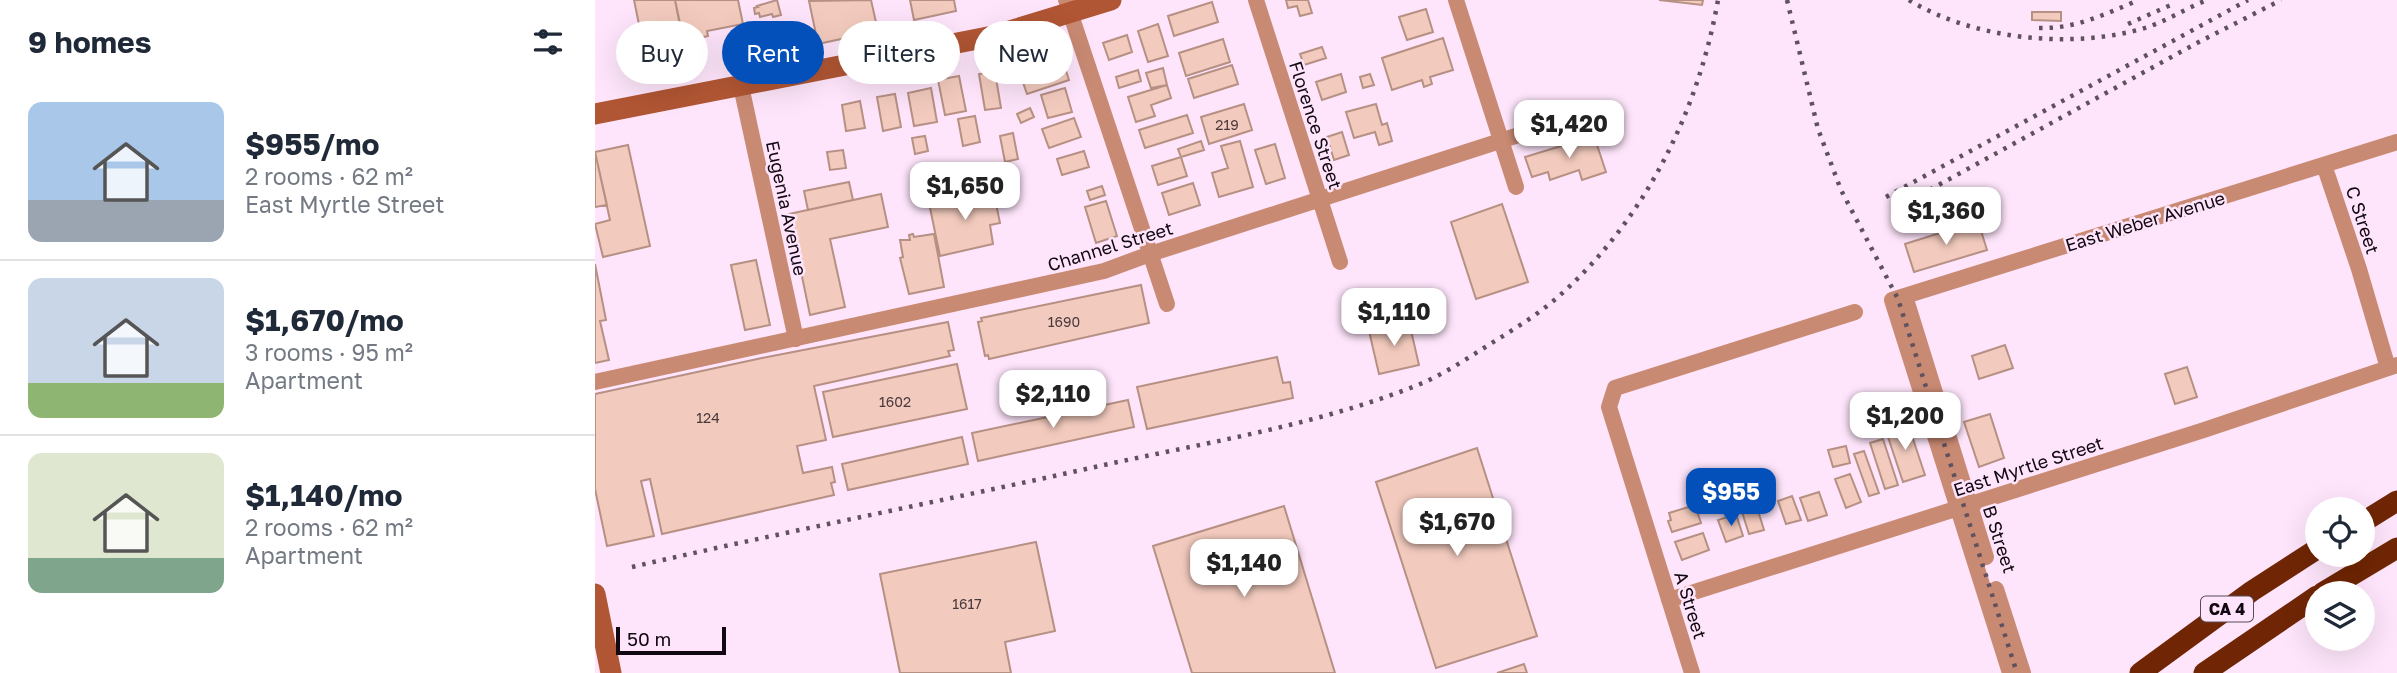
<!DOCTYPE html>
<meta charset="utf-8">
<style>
:root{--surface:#fff;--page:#f6f6f7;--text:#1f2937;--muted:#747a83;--line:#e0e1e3;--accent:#0350ba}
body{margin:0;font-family:"Golos Text",sans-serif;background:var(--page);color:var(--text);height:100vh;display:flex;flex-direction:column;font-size:26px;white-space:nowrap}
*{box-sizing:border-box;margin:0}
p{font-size:23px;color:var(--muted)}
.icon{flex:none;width:38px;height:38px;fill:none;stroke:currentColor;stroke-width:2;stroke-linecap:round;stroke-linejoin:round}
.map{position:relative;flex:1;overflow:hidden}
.drawer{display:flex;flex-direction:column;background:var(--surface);width:595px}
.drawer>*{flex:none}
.top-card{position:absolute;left:21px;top:21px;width:665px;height:63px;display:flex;gap:14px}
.tools{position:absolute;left:1710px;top:497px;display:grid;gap:14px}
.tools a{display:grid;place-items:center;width:70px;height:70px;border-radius:50%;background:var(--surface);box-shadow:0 7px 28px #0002;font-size:35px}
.scale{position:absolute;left:21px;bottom:18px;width:110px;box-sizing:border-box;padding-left:7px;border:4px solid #120811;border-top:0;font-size:19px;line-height:24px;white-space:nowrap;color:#120811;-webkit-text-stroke:5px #fee5fb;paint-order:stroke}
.price{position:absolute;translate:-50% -60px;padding:0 16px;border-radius:14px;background:#fff;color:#222;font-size:23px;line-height:46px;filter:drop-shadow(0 2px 4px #0008)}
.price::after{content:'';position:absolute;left:50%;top:42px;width:21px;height:16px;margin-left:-10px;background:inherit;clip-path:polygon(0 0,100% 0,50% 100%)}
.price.current{background:var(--accent);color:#fff}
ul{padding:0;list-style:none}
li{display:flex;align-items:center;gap:21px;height:175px;padding:0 28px}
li+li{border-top:2px solid var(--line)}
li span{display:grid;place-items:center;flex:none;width:196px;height:140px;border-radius:14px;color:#555}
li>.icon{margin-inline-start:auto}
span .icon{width:84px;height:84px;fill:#fffc;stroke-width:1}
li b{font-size:30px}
h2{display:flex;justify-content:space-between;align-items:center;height:84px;padding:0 28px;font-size:30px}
.tag{padding:0 24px;border-radius:32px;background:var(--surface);box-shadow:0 7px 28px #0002;font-size:24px;line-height:63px}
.tag.current{background:var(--accent);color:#fff}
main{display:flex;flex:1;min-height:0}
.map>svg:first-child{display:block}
.building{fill:#f3cbbe;stroke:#b79084;stroke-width:2}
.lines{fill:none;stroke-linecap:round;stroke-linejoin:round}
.street{stroke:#c98a73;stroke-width:16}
.secondary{stroke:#b15634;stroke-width:21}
.highway{stroke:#702604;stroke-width:21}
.rail{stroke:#5f515e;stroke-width:4.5;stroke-dasharray:3.5 7;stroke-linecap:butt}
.labels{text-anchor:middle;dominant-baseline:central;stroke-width:5;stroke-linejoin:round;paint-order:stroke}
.number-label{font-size:14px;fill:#4a393c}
.shield{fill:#fee5fb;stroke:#594a57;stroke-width:2}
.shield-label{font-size:16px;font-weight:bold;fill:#120811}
.street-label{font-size:18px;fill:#120811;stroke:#fee5fb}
</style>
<main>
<section class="drawer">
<h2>9 homes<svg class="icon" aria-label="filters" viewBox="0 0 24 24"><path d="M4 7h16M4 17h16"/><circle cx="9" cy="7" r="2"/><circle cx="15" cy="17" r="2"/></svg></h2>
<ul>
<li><span style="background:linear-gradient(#a9c7e8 70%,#9aa5b1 0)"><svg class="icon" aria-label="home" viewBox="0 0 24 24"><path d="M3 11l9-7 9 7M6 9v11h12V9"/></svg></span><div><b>$955/mo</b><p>2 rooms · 62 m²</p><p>East Myrtle Street</p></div></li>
<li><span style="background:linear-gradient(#c9d6e8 75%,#8fb573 0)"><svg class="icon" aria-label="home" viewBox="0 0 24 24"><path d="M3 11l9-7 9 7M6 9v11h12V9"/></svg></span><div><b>$1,670/mo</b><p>3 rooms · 95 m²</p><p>Apartment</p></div></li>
<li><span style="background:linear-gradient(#dfe7d0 75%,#7fa58c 0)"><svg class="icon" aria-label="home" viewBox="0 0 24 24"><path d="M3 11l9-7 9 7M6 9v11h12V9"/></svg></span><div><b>$1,140/mo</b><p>2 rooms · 62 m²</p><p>Apartment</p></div></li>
</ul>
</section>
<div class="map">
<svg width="1802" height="673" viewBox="0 0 1802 673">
<rect width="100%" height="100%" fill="#fee5fb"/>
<path class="building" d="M 39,0 L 80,0 L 88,42 L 55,48 L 54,43 L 48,44 Z
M 80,0 L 143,0 L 148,24 L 112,31 L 113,36 L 95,40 L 94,36 L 88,37 Z
M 182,0 L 186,15 L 178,17 L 177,14 L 165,17 L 164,13 L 160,14 L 159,8 L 163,7 L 162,6 Z
M 276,0 L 283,31 L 223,44 L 214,1 Z
M 315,0 L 359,0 L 361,11 L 319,20 Z
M 691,0 L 713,0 L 717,13 L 705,16 L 702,6 L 693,8 Z
M 1064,0 L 1108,0 L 1107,5 Z
M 617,2 L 623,22 L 579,36 L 573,16 Z
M 831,9 L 838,32 L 812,40 L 804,17 Z
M 1437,12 L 1466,12 L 1466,21 L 1437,20 Z
M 563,24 L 573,56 L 553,62 L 543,31 Z
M 532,35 L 537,52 L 514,60 L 508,43 Z
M 848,38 L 858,70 L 835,77 L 837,84 L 829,87 L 827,80 L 797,90 L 787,58 Z
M 628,39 L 635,62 L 591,76 L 584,53 Z
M 727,47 L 731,58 L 709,65 L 705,54 Z
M 465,52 L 474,80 L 432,94 L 422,65 Z
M 637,65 L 643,84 L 599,98 L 593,79 Z
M 568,68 L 572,85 L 556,88 L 551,73 Z
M 543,70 L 546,81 L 524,88 L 521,77 Z
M 400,72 L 406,108 L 390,110 L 384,74 Z
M 746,74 L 751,92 L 727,100 L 721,82 Z
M 775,74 L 779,85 L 768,88 L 765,77 Z
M 364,76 L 371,111 L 350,115 L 343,80 Z
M 572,85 L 576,98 L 556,105 L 560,116 L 541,122 L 533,97 Z
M 336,88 L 342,122 L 319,126 L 313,93 Z
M 470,88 L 477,112 L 453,118 L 446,95 Z
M 300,94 L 306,127 L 288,131 L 282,97 Z
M 265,101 L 270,128 L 251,131 L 247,105 Z
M 649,104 L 657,130 L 614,144 L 606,117 Z
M 781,104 L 787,125 L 792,123 L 797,141 L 784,145 L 780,132 L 759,138 L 751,112 Z
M 435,108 L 439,117 L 426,123 L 422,114 Z
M 592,115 L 598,133 L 550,148 L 544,130 Z
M 380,116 L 385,142 L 368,146 L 363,119 Z
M 479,118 L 486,137 L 454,148 L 447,129 Z
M 747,132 L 754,155 L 739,160 L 732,137 Z
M 418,133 L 423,159 L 410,162 L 405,136 Z
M 330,136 L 333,151 L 320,154 L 317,138 Z
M 999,136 L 1011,172 L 987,180 L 984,170 L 955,180 L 953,172 L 937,177 L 930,157 Z
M 606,141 L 609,150 L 586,157 L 583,149 Z
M 645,141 L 658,187 L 624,197 L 617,173 L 633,168 L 626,146 Z
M 680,144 L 690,178 L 671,184 L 660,150 Z
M 33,145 L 55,246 L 8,257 L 0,224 L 15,220 L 0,152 Z
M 248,150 L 251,168 L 235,170 L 232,152 Z
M 489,151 L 494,167 L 467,175 L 462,159 Z
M 0,152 L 12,205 L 0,207 Z
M 586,157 L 592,176 L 563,185 L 557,166 Z
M 254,182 L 258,200 L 213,210 L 209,191 Z
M 598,183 L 605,205 L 574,215 L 567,193 Z
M 507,186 L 510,195 L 495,200 L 492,191 Z
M 398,189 L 405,223 L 395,225 L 398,244 L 345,256 L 334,203 Z
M 286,194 L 293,227 L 235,239 L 250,307 L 215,315 L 194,214 Z
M 511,201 L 522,236 L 501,243 L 490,207 Z
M 907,204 L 933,282 L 881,299 L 856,222 Z
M 1383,221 L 1392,250 L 1319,272 L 1310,244 Z
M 318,234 L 319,237 L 339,234 L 349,287 L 314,294 L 305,258 L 308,257 L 305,240 L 315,240 L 314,235 Z
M 161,260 L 175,325 L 150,330 L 136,265 Z
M 0,264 L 11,320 L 5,321 L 14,360 L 0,363 Z
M 546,285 L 554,323 L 394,359 L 393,355 L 390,356 L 383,322 L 387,321 L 386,318 Z
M 353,322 L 359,350 L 353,351 L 355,356 L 219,386 L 231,440 L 202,446 L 208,473 L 237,467 L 240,482 L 236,483 L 239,495 L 67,534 L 55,479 L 46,481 L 59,536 L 12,546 L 0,489 L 0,394 L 167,358 Z
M 814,322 L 824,365 L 784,374 L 774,331 Z
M 1410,345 L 1418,368 L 1384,379 L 1377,356 Z
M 682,357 L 688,383 L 695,382 L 698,398 L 552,429 L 542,387 Z
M 362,364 L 372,409 L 238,437 L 228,392 Z
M 1592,367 L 1602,397 L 1580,404 L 1570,374 Z
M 533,400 L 539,427 L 383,461 L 377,433 Z
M 1395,414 L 1409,458 L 1384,467 L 1369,422 Z
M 1312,421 L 1330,475 L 1308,482 L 1290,428 Z
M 367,437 L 373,464 L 253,490 L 247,464 Z
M 1288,439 L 1303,485 L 1290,489 L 1275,443 Z
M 1251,446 L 1255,463 L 1238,467 L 1233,450 Z
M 882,448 L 942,636 L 841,668 L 781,482 Z
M 1269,451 L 1284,493 L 1274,496 L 1259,454 Z
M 1255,474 L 1266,502 L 1251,508 L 1240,479 Z
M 1155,485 L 1169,530 L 1154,534 L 1140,490 Z
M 1224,492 L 1232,515 L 1213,521 L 1205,498 Z
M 1197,496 L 1206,520 L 1191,524 L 1183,501 Z
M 1100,505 L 1106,523 L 1077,532 L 1073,521 L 1076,520 L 1074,513 Z
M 689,506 L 740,673 L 597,673 L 558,546 Z
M 1141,514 L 1148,536 L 1131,542 L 1123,520 Z
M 1108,533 L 1114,550 L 1087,560 L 1080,542 Z
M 441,542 L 460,631 L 410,642 L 416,673 L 305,673 L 285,574 Z
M 929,664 L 932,673 L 902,673 Z"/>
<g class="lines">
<path class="street" d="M 471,0 L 572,304
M 661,0 L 745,262
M 861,0 L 921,187
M 146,86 L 201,339
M 1729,165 L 1764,269 L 1793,368
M 1310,296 L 1391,557
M 0,382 L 509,271 L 555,254 L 989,114
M 1401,589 L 1428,673
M 1074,600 L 1609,430 L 1802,365
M 1097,673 L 1014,407 L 1020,388 L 1260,312
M 1415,673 L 1297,300 L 1802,142"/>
<path class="secondary" d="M 0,114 L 398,36 L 516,0
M 0,594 L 16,673"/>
<path class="highway" d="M 1768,522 L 1802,501
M 1727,593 L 1802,548
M 1545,673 L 1657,591 L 1722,549
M 1609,673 L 1722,596"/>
<path class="rail" d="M 1192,0 L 1223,129 L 1246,190 L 1303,299 L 1422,673
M 1314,0 C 1379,40 1480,50 1553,27 C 1573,20 1592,8 1612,0
M 1533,24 L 1578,4
M 1444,28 C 1481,29 1510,14 1544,0
M 1291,197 L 1653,0
M 1298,210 L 1602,43 L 1686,0
M 37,567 C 193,531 352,500 509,465 C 614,442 722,425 823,385 C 847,375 870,360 892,346 C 916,331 941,316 963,297 C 1049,221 1103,113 1123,0"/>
</g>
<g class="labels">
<g class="number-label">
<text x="632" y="124">219</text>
<text x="469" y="321">1690</text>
<text x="300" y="401">1602</text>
<text x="113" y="417">124</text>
<text x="372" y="603">1617</text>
</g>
<rect class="shield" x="1606" y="596.5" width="52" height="25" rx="5"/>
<g class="shield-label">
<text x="1632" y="609">CA 4</text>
</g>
<g class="street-label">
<text transform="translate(721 125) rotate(72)">Florence Street</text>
<text transform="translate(192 208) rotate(78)">Eugenia Avenue</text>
<text transform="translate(1768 220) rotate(72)">C Street</text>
<text transform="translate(1550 221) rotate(-17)">East Weber Avenue</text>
<text transform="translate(515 246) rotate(-17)">Channel Street</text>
<text transform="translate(1433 466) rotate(-18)">East Myrtle Street</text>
<text transform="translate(1405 539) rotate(72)">B Street</text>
<text transform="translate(1096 605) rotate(73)">A Street</text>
</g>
</g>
</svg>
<div class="tools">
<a><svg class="icon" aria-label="locate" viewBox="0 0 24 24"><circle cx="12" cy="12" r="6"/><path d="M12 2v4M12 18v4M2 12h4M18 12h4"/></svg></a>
<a><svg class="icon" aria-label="layers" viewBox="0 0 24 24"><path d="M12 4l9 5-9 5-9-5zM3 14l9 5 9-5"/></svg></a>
</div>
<div class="scale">50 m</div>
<b class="price" style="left:974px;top:160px">$1,420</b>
<b class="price" style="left:370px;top:222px">$1,650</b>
<b class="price" style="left:1351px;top:247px">$1,360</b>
<b class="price" style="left:799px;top:348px">$1,110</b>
<b class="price" style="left:458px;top:430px">$2,110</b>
<b class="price" style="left:1310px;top:452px">$1,200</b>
<b class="price current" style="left:1136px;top:528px">$955</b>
<b class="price" style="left:862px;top:558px">$1,670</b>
<b class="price" style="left:649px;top:599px">$1,140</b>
<div class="top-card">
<a class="tag">Buy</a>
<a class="tag current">Rent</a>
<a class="tag">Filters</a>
<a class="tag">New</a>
</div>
</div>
</main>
